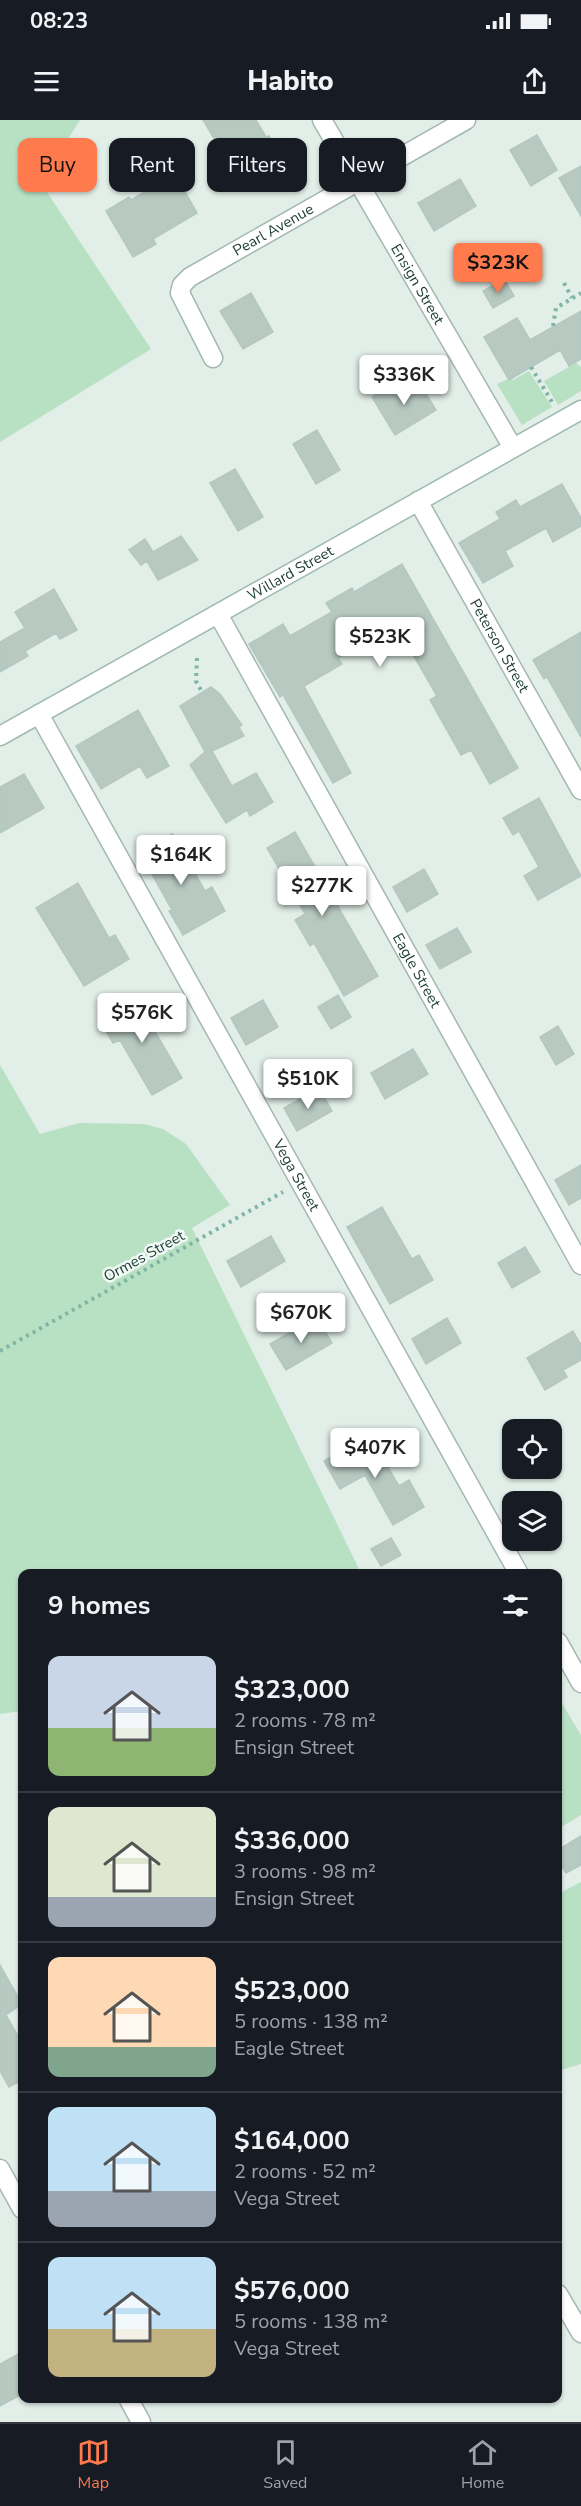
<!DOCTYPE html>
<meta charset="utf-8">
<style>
:root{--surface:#171b24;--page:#242831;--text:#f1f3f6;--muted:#9ea1a6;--line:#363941;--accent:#ff7b4e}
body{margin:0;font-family:"Nunito Sans",sans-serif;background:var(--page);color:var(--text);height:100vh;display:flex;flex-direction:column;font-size:22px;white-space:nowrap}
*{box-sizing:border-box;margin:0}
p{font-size:20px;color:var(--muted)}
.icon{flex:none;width:33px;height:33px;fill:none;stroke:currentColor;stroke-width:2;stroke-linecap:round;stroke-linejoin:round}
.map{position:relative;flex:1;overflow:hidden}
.panel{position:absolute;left:18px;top:1449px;width:544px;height:834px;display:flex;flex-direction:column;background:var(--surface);border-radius:12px;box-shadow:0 2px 4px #0004}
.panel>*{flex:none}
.guide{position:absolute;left:18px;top:18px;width:546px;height:54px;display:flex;gap:12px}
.buttons{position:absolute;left:502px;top:1299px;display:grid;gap:12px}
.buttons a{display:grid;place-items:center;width:60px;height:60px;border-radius:12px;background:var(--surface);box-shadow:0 2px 4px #0004;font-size:30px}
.price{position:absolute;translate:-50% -51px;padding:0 14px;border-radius:6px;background:#fff;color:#222;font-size:20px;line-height:39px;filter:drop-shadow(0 2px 3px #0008)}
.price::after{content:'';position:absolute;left:50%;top:36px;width:18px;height:14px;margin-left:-9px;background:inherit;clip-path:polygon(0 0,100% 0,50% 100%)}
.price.selected{background:var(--accent);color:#111}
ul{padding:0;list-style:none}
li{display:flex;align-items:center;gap:18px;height:150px;padding:0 30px}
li+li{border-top:2px solid var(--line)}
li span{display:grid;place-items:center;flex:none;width:168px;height:120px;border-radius:12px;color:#555}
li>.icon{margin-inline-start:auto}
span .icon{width:72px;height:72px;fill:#fffc;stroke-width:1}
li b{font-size:26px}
h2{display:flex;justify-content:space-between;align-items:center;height:72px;padding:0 30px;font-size:26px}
.tag{padding:0 21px;border-radius:12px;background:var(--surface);box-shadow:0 2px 4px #0004;font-size:21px;line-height:54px}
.tag.selected{background:var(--accent);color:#111}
.status{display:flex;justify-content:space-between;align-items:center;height:42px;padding:0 30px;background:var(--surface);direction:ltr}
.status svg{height:16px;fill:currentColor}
header{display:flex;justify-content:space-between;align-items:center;height:78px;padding:0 30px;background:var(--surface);font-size:27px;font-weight:800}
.tabs{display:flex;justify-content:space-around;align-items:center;height:84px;border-top:2px solid var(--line);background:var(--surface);font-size:16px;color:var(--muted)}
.tabs a{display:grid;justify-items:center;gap:3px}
.tabs .selected{color:var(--accent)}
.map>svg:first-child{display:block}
.green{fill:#b8e1c4}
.building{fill:#b7c9c1;stroke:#b3c8c0;stroke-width:1.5}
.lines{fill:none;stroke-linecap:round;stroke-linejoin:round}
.street-casing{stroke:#a4b7b0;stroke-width:21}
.secondary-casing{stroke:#9fbbb1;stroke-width:21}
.path{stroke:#7fb5a4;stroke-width:4;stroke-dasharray:3 4.5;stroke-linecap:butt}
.street{stroke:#fff;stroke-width:18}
.secondary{stroke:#fff;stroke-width:18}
.labels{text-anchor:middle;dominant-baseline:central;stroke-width:5;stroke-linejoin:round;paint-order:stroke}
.street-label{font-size:15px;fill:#204138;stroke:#f3faf6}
</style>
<div class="status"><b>08:23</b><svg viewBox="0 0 49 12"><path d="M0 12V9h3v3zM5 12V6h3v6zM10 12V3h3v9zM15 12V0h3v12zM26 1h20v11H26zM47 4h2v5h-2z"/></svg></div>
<header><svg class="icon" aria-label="menu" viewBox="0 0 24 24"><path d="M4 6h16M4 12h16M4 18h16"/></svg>Habito<svg class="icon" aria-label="share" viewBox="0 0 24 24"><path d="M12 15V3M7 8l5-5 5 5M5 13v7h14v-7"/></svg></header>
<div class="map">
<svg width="581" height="2302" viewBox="0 0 581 2302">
<rect width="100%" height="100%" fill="#e2eee8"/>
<path class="green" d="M 0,0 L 80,0 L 41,63 L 151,229 L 0,322 Z
M 576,243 L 581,247 L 581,271 L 558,285 L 544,261 Z
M 529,251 L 552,287 L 522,305 L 497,264 L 511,258 L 513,260 Z
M 0,945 L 40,1014 L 79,1003 L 144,1004 L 163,1009 L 186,1024 L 230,1085 L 192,1108 L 361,1453 L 22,1454 L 22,1591 L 0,1594 Z
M 558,1577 L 581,1615 L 581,1695 L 558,1709 Z
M 581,1762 L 581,1944 L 558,1951 L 558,1774 Z"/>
<path class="building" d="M 203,0 L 256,0 L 266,17 L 269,16 L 288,49 L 259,66 L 234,22 L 221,30 Z
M 537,15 L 557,50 L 531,66 L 510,30 Z
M 581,46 L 581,96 L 559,58 Z
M 175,54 L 197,93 L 153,119 L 156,124 L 133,137 L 106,91 L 129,77 L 131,80 Z
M 460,59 L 476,86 L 434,111 L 418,83 Z
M 504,159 L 514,176 L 493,188 L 483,171 Z
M 251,173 L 273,212 L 243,229 L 220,191 Z
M 581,191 L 581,239 L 569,246 L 560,230 L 509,260 L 484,217 L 517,198 L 530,220 Z
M 396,262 L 402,272 L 419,262 L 436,290 L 395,315 L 372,277 Z
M 317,310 L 340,350 L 316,364 L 293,324 Z
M 235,349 L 263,397 L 238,411 L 210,363 Z
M 562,364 L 581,398 L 581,406 L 553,422 L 546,408 L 505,431 L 513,446 L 483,463 L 459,423 L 500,399 L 496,392 L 516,380 L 520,387 Z
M 181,416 L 198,440 L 158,460 L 147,441 L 141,445 L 129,430 L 145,419 L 153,432 Z
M 402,444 L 518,648 L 490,664 L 471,630 L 461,635 L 430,580 L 437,576 L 396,505 L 338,538 L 342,544 L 304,566 L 351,653 L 333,663 L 283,575 L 280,577 L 249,524 L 283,504 L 290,516 L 332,492 L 326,483 L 352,468 L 354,472 Z
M 54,469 L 77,510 L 60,519 L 56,513 L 25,531 L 28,536 L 0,552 L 0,522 L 25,508 L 15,492 Z
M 581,512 L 581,617 L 547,557 L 544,559 L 533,540 Z
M 211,567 L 220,574 L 242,605 L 239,607 L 244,616 L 212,631 L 232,666 L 256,653 L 273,682 L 250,696 L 247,690 L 226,703 L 190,645 L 205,632 L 180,586 Z
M 138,590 L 169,646 L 147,658 L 140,646 L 101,669 L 76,626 Z
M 24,654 L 44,688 L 0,713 L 0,667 Z
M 539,678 L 581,756 L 538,780 L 524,756 L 539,747 L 519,711 L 513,715 L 503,698 Z
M 295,712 L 378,856 L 344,876 L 314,823 L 310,826 L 295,800 L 305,794 L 267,728 Z
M 172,714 L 205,771 L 212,767 L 225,791 L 183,815 L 169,791 L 172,790 L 140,733 Z
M 424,749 L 438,774 L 407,792 L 393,767 Z
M 78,763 L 109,818 L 115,815 L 129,839 L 84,866 L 36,788 Z
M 457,808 L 471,832 L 440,849 L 426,825 Z
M 338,875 L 351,897 L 331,909 L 318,887 Z
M 140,876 L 154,900 L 150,903 L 182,958 L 152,975 L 120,920 L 113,923 L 99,899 Z
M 263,880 L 278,907 L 246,925 L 231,898 Z
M 558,906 L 574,934 L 556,945 L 540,917 Z
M 413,929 L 428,954 L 385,979 L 371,953 Z
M 319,968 L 332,991 L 297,1011 L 284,988 Z
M 581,1045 L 581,1078 L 569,1085 L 555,1060 Z
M 382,1087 L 412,1139 L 419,1135 L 433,1160 L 390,1184 L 347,1107 Z
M 271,1116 L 285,1141 L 241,1167 L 227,1141 Z
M 525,1127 L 540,1152 L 512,1168 L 498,1143 Z
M 317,1197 L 332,1223 L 286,1250 L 270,1224 Z
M 447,1198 L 461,1223 L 426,1244 L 412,1219 Z
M 573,1211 L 581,1225 L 581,1240 L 563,1250 L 567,1257 L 545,1270 L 527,1238 Z
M 369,1315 L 399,1366 L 409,1360 L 424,1387 L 393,1405 L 365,1355 L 340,1369 L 324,1341 Z
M 391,1418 L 401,1435 L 381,1446 L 371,1429 Z
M 581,1716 L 581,1745 L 566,1753 L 558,1740 L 558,1730 Z
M 0,1845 L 22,1884 L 6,1895 L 22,1923 L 22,1960 L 9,1967 L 0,1951 Z
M 22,2232 L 22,2274 L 0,2286 L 0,2244 Z"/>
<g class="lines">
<g class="street-casing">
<g id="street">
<path id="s1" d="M 322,0 L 513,328"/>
<path id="s2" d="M 213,238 L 180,173 L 182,165 L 190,157 L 466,0"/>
<path id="s3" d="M 418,381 L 581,670"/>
<path id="s4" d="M 218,494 L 581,1145"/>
<path id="s5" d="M 39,594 L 519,1454"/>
<path d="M 558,1522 L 581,1563"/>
<path d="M 0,2049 L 22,2089"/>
<path d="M 558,2174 L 581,2213"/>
<path d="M 128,2278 L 141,2302"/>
</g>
</g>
<g class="secondary-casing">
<g id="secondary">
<path id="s6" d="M 0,616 L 581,290"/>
</g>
</g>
<path class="path" d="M 564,163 L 572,178
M 553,206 L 556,188 L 581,173
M 531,247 L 552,282
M 197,538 L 196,561 L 202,572
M 0,1231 L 283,1072"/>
<use href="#street" class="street"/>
<use href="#secondary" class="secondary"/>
</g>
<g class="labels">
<g class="street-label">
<text stroke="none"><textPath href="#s2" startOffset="188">Pearl Avenue</textPath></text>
<text stroke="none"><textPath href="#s1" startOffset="190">Ensign Street</textPath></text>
<text stroke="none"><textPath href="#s6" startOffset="333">Willard Street</textPath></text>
<text stroke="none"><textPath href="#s3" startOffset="166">Peterson Street</textPath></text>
<text stroke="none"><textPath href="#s4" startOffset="408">Eagle Street</textPath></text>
<text stroke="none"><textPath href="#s5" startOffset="528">Vega Street</textPath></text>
<text transform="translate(144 1136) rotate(-29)">Ormes Street</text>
</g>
</g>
</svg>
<div class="buttons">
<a><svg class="icon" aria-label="locate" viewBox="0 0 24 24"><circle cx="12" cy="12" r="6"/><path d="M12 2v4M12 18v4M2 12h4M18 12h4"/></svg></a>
<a><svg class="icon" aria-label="layers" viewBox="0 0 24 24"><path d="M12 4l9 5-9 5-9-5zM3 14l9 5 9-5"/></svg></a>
</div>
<b class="price selected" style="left:498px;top:174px">$323K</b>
<b class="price" style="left:404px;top:286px">$336K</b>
<b class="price" style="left:380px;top:548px">$523K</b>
<b class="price" style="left:181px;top:766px">$164K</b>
<b class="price" style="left:322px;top:797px">$277K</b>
<b class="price" style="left:142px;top:924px">$576K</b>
<b class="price" style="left:308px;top:990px">$510K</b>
<b class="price" style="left:301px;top:1224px">$670K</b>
<b class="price" style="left:375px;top:1359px">$407K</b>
<div class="guide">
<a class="tag selected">Buy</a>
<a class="tag">Rent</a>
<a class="tag">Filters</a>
<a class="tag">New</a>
</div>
<section class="panel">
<h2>9 homes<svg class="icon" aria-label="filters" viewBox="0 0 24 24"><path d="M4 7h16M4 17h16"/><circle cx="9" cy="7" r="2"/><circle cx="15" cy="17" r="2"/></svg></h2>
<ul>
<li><span style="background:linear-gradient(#c9d6e8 60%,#8fb573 0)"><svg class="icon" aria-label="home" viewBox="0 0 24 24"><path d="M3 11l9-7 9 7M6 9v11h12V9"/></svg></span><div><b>$323,000</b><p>2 rooms · 78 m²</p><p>Ensign Street</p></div></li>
<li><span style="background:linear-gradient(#dfe7d0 75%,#9aa5b1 0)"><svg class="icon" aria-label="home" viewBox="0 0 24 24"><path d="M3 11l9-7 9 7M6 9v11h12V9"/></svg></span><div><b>$336,000</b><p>3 rooms · 98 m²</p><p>Ensign Street</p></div></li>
<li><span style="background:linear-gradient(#ffd9b3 75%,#7fa58c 0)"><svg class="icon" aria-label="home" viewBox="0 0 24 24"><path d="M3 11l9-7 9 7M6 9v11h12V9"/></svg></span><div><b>$523,000</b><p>5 rooms · 138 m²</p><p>Eagle Street</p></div></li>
<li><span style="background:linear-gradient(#bfe0f5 70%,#9aa5b1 0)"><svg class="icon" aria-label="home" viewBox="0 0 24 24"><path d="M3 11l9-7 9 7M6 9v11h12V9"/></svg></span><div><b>$164,000</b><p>2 rooms · 52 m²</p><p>Vega Street</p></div></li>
<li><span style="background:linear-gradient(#bfe0f5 60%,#c2b280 0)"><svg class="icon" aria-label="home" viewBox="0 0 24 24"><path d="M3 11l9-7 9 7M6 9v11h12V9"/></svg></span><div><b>$576,000</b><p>5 rooms · 138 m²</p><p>Vega Street</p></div></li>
</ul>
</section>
</div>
<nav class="tabs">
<a class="selected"><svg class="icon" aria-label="map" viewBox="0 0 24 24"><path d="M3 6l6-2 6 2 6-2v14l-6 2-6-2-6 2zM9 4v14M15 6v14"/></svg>Map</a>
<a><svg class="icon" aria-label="saved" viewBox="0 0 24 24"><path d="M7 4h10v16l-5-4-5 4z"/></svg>Saved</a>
<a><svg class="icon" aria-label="home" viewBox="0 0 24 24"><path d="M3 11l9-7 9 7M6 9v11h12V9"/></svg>Home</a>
</nav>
